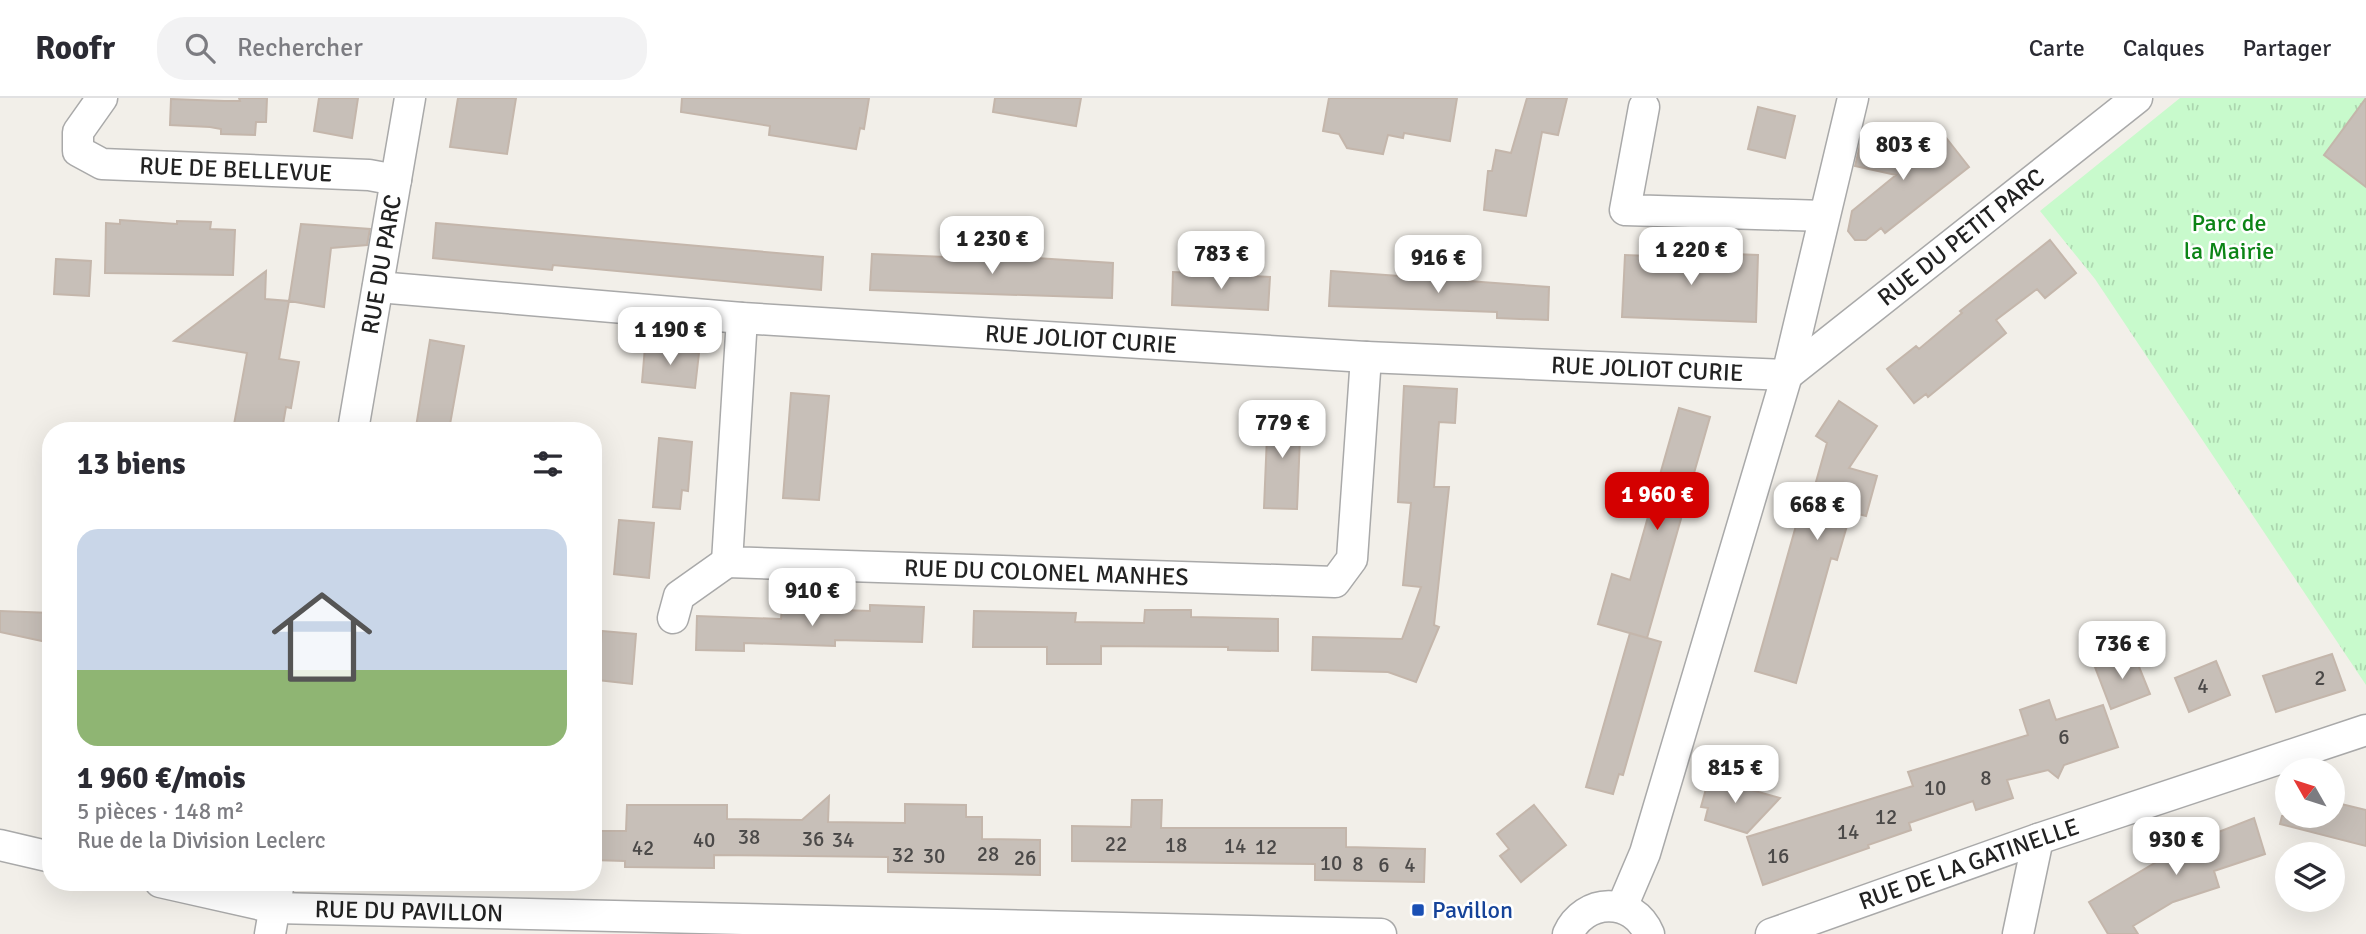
<!DOCTYPE html>
<html lang="fr">
<meta charset="utf-8">
<style>
:root{--surface:#fff;--page:#f2f2f3;--text:#2b2b33;--muted:#7c7c81;--line:#e1e1e2;--accent:#d40000}
body{margin:0;font-family:Signika,sans-serif;background:var(--page);color:var(--text);height:100vh;display:flex;flex-direction:column;font-size:26px;white-space:nowrap}
*{box-sizing:border-box;margin:0}
p{font-size:23px;color:var(--muted)}
.icon{flex:none;width:38px;height:38px;fill:none;stroke:currentColor;stroke-width:2;stroke-linecap:round;stroke-linejoin:round}
.map{position:relative;flex:1;overflow:hidden}
.panel{position:absolute;left:42px;top:324px;width:560px;height:469px;display:flex;flex-direction:column;background:var(--surface);border-radius:28px;box-shadow:0 7px 28px #0002}
.panel>*{flex:none}
.needle{width:46px;rotate:309deg}
.controls{position:absolute;left:2275px;top:660px;display:grid;gap:14px}
.controls a{display:grid;place-items:center;width:70px;height:70px;border-radius:50%;background:var(--surface);box-shadow:0 7px 28px #0002;font-size:35px}
.price{position:absolute;translate:-50% -60px;padding:0 16px;border-radius:14px;background:#fff;color:#222;font-size:23px;line-height:46px;filter:drop-shadow(0 2px 4px #0008)}
.price::after{content:'';position:absolute;left:50%;top:42px;width:21px;height:16px;margin-left:-10px;background:inherit;clip-path:polygon(0 0,100% 0,50% 100%)}
.price.current{background:var(--accent);color:#fff}
ul{padding:0;list-style:none}
li{display:grid;align-content:center;gap:14px;height:371px;padding:0 35px}
li span{display:grid;place-items:center;height:217px;border-radius:21px;color:#555}
li>.icon{margin-inline-start:auto}
span .icon{width:126px;height:126px;fill:#fffc;stroke-width:1}
li b{font-size:30px}
h2{display:flex;justify-content:space-between;align-items:center;height:84px;padding:0 35px;font-size:30px}
header{display:flex;align-items:center;gap:42px;box-sizing:border-box;height:98px;padding:0 35px;background:var(--surface);border-bottom:2px solid var(--line)}
header strong{font-size:33px}
nav{display:flex;gap:38px;margin-inline-start:auto;font-size:24px}
.search{width:490px;height:63px;background:var(--page);display:flex;align-items:center;gap:18px;box-sizing:border-box;padding:0 24px;border-radius:28px;color:var(--muted);font-size:26px}
.map>svg:first-child{display:block}
.park{fill:url(#park-tufts)}
.building{fill:#c7bfb8;stroke:#c4b6ab;stroke-width:2}
.lines{fill:none;stroke-linecap:round;stroke-linejoin:round}
.minor-casing{stroke:#a9a9a9;stroke-width:33}
.minor{stroke:#fff;stroke-width:30}
.transit-dot{fill:#1a4fb4;stroke:#fff;stroke-width:2.5}
.labels{text-anchor:middle;dominant-baseline:central;stroke-width:5;stroke-linejoin:round;paint-order:stroke}
.number-label{font-size:21px;fill:#4b4948}
.street-label{font-size:24px;fill:#222;stroke:#fff}
.park-label{font-size:24px;fill:#0c8416;stroke:#fff}
.transit-label{font-size:24px;fill:#164399;stroke:#fff;text-anchor:start}
</style>
<header>
<strong>Roofr</strong>
<div class="search"><svg class="icon" aria-label="search" viewBox="0 0 24 24"><circle cx="10" cy="10" r="6"/><path d="M15 15l6 6"/></svg>Rechercher</div>
<nav><a>Carte</a><a>Calques</a><a>Partager</a></nav>
</header>
<div class="map">
<svg width="2366" height="836" viewBox="0 0 2366 836">
<defs>
<pattern id="park-tufts" width="24" height="20" patternUnits="userSpaceOnUse" patternTransform="scale(1.75)"><rect width="24" height="20" fill="#c8facc"/><path d="M3 7l-1-3M5 7V3M7 7l1-3M15 17l-1-3M17 17v-4M19 17l1-3" fill="none" stroke="#acd6af"/></pattern>
</defs>
<rect width="100%" height="100%" fill="#f2efe9"/>
<path class="park" d="M 2180,0 L 2366,0 L 2366,587 L 2095,181 L 2040,113 Z"/>
<path class="building" d="M 239,0 L 267,0 L 266,24 L 256,24 L 255,37 L 221,36 L 221,31 L 210,29 L 170,27 L 171,1 L 224,3 L 240,3 Z
M 319,0 L 358,0 L 352,40 L 314,33 Z
M 458,0 L 516,0 L 507,56 L 450,49 Z
M 682,0 L 869,0 L 864,31 L 860,30 L 856,51 L 769,37 L 770,28 L 681,14 Z
M 995,0 L 1081,0 L 1076,28 L 993,14 Z
M 1329,0 L 1457,0 L 1450,43 L 1404,35 L 1403,40 L 1388,37 L 1383,56 L 1347,50 L 1339,36 L 1323,33 Z
M 1527,0 L 1567,0 L 1558,37 L 1542,34 L 1526,118 L 1484,112 L 1488,73 L 1492,73 L 1496,52 L 1511,55 Z
M 2366,0 L 2366,89 L 2324,57 Z
M 1758,9 L 1795,18 L 1785,60 L 1748,51 Z
M 1940,32 L 1969,69 L 1885,135 L 1881,130 L 1866,142 L 1855,142 L 1848,133 L 1852,113 L 1896,77 L 1855,68 L 1861,43 L 1912,54 Z
M 120,122 L 177,126 L 177,123 L 211,124 L 210,131 L 235,132 L 233,177 L 105,175 L 106,125 L 120,126 Z
M 436,125 L 823,159 L 821,192 L 553,167 L 552,172 L 433,160 Z
M 301,126 L 370,131 L 367,147 L 331,150 L 324,209 L 289,203 Z
M 2050,142 L 2076,175 L 2045,200 L 2037,191 L 1996,222 L 2006,235 L 1928,299 L 1926,296 L 1914,305 L 1887,271 L 1916,248 L 1919,251 L 1962,215 L 1960,213 Z
M 1678,154 L 1758,157 L 1756,224 L 1622,219 L 1625,157 L 1678,159 Z
M 872,156 L 971,160 L 971,156 L 1113,165 L 1112,200 L 870,192 Z
M 56,161 L 91,163 L 89,198 L 54,196 Z
M 266,173 L 265,201 L 289,203 L 279,261 L 299,264 L 291,310 L 286,309 L 282,332 L 233,332 L 247,255 L 174,243 Z
M 1331,173 L 1549,189 L 1548,222 L 1497,220 L 1497,214 L 1329,208 Z
M 1173,174 L 1270,179 L 1268,212 L 1172,207 Z
M 430,242 L 464,248 L 449,332 L 416,329 Z
M 645,249 L 699,255 L 695,290 L 642,284 Z
M 1404,288 L 1457,291 L 1455,325 L 1439,324 L 1434,389 L 1449,389 L 1434,527 L 1439,529 L 1416,584 L 1388,574 L 1312,572 L 1313,539 L 1402,541 L 1421,489 L 1403,487 L 1411,405 L 1398,404 Z
M 791,295 L 829,298 L 819,402 L 783,400 Z
M 1839,303 L 1877,328 L 1849,370 L 1877,378 L 1866,418 L 1851,414 L 1837,462 L 1831,460 L 1796,585 L 1755,573 L 1801,410 L 1808,412 L 1827,345 L 1816,338 Z
M 1679,310 L 1710,319 L 1647,540 L 1598,526 L 1612,476 L 1630,482 Z
M 1268,313 L 1301,316 L 1297,411 L 1264,410 Z
M 659,340 L 692,344 L 688,393 L 682,392 L 680,411 L 653,409 Z
M 619,422 L 654,425 L 649,480 L 614,476 Z
M 870,507 L 924,509 L 922,544 L 835,542 L 835,548 L 744,545 L 744,553 L 696,552 L 697,518 L 781,521 L 782,510 L 870,513 Z
M 1145,512 L 1191,512 L 1191,519 L 1278,521 L 1278,553 L 1228,552 L 1228,549 L 1101,548 L 1101,566 L 1047,566 L 1047,549 L 973,549 L 974,513 L 1076,515 L 1075,524 L 1144,525 Z
M 0,513 L 51,515 L 51,545 L 0,534 Z
M 602,533 L 636,536 L 632,586 L 598,582 Z
M 1630,535 L 1661,544 L 1623,677 L 1619,676 L 1613,696 L 1586,689 Z
M 2133,554 L 2150,596 L 2111,611 L 2095,569 Z
M 2332,556 L 2345,592 L 2276,614 L 2263,578 Z
M 2216,563 L 2230,597 L 2189,614 L 2175,580 Z
M 2049,602 L 2056,622 L 2103,607 L 2118,649 L 2064,667 L 2058,680 L 2048,672 L 2007,682 L 2013,700 L 1976,712 L 1973,703 L 1909,725 L 1911,732 L 1868,747 L 1869,750 L 1763,787 L 1747,739 L 1913,688 L 1908,674 L 2028,637 L 2020,612 Z
M 1709,680 L 1780,700 L 1747,735 L 1705,722 L 1708,710 L 1701,709 Z
M 829,698 L 828,724 L 905,725 L 905,706 L 966,707 L 966,719 L 982,719 L 982,741 L 1040,742 L 1040,777 L 888,774 L 888,759 L 714,757 L 714,770 L 625,769 L 625,763 L 593,762 L 593,733 L 626,733 L 627,707 L 727,707 L 727,721 L 802,722 Z
M 1132,702 L 1162,702 L 1161,730 L 1346,730 L 1346,749 L 1425,751 L 1424,784 L 1315,782 L 1315,766 L 1072,763 L 1072,728 L 1131,729 Z
M 2333,704 L 2366,712 L 2366,748 L 2280,726 L 2282,718 L 2333,718 Z
M 1534,707 L 1566,747 L 1521,784 L 1500,758 L 1509,751 L 1497,736 Z
M 2254,720 L 2265,756 L 2214,773 L 2219,789 L 2173,804 L 2133,828 L 2138,836 L 2108,836 L 2089,804 L 2168,757 L 2167,754 Z"/>
<g class="lines">
<g class="minor-casing">
<g id="minor">
<path id="s1" d="M 102,0 L 78,34 L 78,53 L 102,66 L 369,77 L 396,82"/>
<path d="M 1644,9 L 1625,112 L 1824,118"/>
<path id="s2" d="M 378,189 L 742,220 L 1366,259 L 1787,277"/>
<path id="s3" d="M 742,220 L 727,464 L 1335,484 L 1352,461 L 1366,259"/>
<path id="s4" d="M 1787,277 L 2137,0"/>
<path id="s5" d="M 353,332 L 410,0"/>
<path d="M 673,520 L 679,498 L 727,464"/>
<path d="M 0,747 L 51,759"/>
<path id="s6" d="M 160,784 L 275,810 L 1381,836"/>
<path d="M 1622,809 L 1645,755 L 1787,277 L 1853,0"/>
<path d="M 270,836 L 279,784"/>
<path d="M 1568,836 C 1584,800 1633,798 1649,836"/>
<path id="s7" d="M 1771,836 L 2038,741 L 2366,632"/>
<path d="M 2018,836 L 2038,741"/>
</g>
</g>
<use href="#minor" class="minor"/>
</g>
<rect class="transit-dot" x="1411" y="805" width="14" height="14" rx="3.5"/>
<g class="labels">
<g class="number-label">
<text x="2320" y="580">2</text>
<text x="2203" y="588">4</text>
<text x="2064" y="639">6</text>
<text x="1986" y="680">8</text>
<text x="1935" y="690">10</text>
<text x="1886" y="719">12</text>
<text x="1848" y="734">14</text>
<text x="749" y="739">38</text>
<text x="813" y="741">36</text>
<text x="704" y="742">40</text>
<text x="843" y="742">34</text>
<text x="1116" y="746">22</text>
<text x="1176" y="747">18</text>
<text x="1235" y="748">14</text>
<text x="1266" y="749">12</text>
<text x="643" y="750">42</text>
<text x="988" y="756">28</text>
<text x="903" y="757">32</text>
<text x="934" y="758">30</text>
<text x="1778" y="758">16</text>
<text x="1025" y="760">26</text>
<text x="1331" y="765">10</text>
<text x="1358" y="766">8</text>
<text x="1384" y="767">6</text>
<text x="1410" y="767">4</text>
</g>
<g class="street-label">
<text stroke="none"><textPath href="#s1" startOffset="222">RUE DE BELLEVUE</textPath></text>
<text stroke="none"><textPath href="#s4" startOffset="222">RUE DU PETIT PARC</textPath></text>
<text stroke="none"><textPath href="#s5" startOffset="168">RUE DU PARC</textPath></text>
<text stroke="none"><textPath href="#s2" startOffset="705">RUE JOLIOT CURIE</textPath></text>
<text stroke="none"><textPath href="#s2" startOffset="1272">RUE JOLIOT CURIE</textPath></text>
<text stroke="none"><textPath href="#s3" startOffset="564">RUE DU COLONEL MANHES</textPath></text>
<text stroke="none"><textPath href="#s7" startOffset="210">RUE DE LA GATINELLE</textPath></text>
<text stroke="none"><textPath href="#s6" startOffset="252">RUE DU PAVILLON</textPath></text>
</g>
<g class="park-label">
<text x="2229" y="125">Parc de<tspan x="2229" dy="28">la Mairie</tspan></text>
</g>
<g class="transit-label">
<text x="1432" y="812">Pavillon</text>
</g>
</g>
</svg>
<div class="controls">
<a><svg class="needle" viewBox="-14 -14 28 28"><path d="M0-13l5 13h-10z" fill="#e53935"/><path d="M0 13l5-13h-10z" fill="#7c7c81"/></svg></a>
<a><svg class="icon" aria-label="layers" viewBox="0 0 24 24"><path d="M12 4l9 5-9 5-9-5zM3 14l9 5 9-5"/></svg></a>
</div>
<b class="price" style="left:1903px;top:84px">803 €</b>
<b class="price" style="left:992px;top:178px">1 230 €</b>
<b class="price" style="left:1691px;top:189px">1 220 €</b>
<b class="price" style="left:1221px;top:193px">783 €</b>
<b class="price" style="left:1438px;top:197px">916 €</b>
<b class="price" style="left:670px;top:269px">1 190 €</b>
<b class="price" style="left:1282px;top:362px">779 €</b>
<b class="price current" style="left:1657px;top:434px">1 960 €</b>
<b class="price" style="left:1817px;top:444px">668 €</b>
<b class="price" style="left:812px;top:530px">910 €</b>
<b class="price" style="left:2122px;top:583px">736 €</b>
<b class="price" style="left:1735px;top:707px">815 €</b>
<b class="price" style="left:2176px;top:779px">930 €</b>
<section class="panel">
<h2>13 biens<svg class="icon" aria-label="filters" viewBox="0 0 24 24"><path d="M4 7h16M4 17h16"/><circle cx="9" cy="7" r="2"/><circle cx="15" cy="17" r="2"/></svg></h2>
<ul>
<li><span style="background:linear-gradient(#c9d6e8 65%,#8fb573 0)"><svg class="icon" aria-label="home" viewBox="0 0 24 24"><path d="M3 11l9-7 9 7M6 9v11h12V9"/></svg></span><div><b>1 960 €/mois</b><p>5 pièces · 148 m²</p><p>Rue de la Division Leclerc</p></div></li>
</ul>
</section>
</div>
